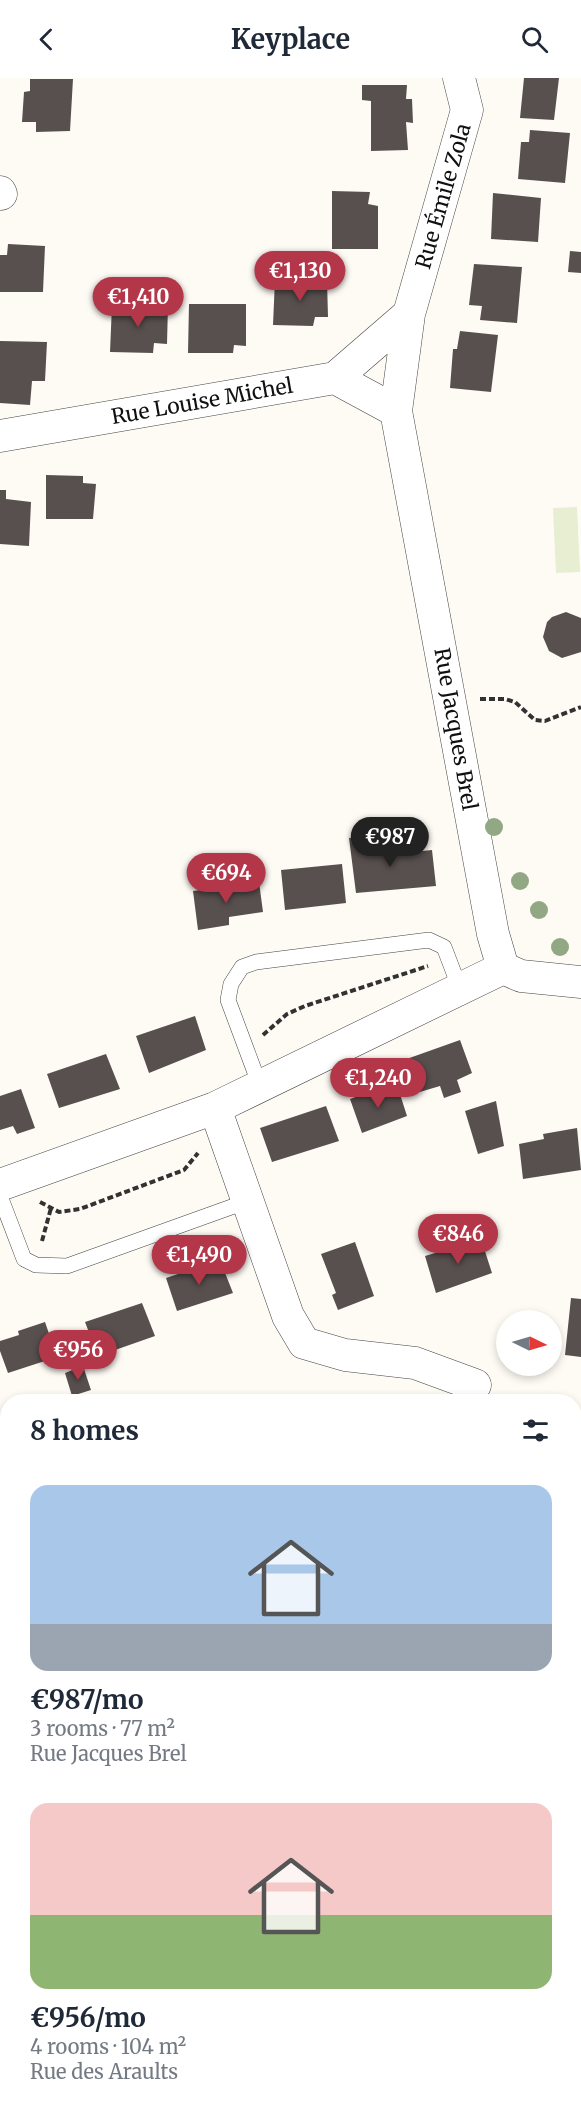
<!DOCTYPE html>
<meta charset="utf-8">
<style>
:root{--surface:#fff;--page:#f6f6f7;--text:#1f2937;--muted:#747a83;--accent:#b33649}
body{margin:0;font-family:Merriweather,serif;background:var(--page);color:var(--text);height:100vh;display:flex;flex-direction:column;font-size:22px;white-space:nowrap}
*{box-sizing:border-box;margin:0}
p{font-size:20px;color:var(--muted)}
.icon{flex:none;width:33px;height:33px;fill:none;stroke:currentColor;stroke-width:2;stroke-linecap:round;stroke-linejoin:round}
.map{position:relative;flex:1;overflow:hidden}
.details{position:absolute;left:0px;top:1316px;width:582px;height:722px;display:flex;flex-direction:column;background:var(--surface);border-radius:24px 24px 0 0;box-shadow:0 3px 9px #0003}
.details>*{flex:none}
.needle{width:39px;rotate:95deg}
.fabs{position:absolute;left:496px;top:1232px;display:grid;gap:12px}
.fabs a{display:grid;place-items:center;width:66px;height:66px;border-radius:50%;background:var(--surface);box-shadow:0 3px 9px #0003;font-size:30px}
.price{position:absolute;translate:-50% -51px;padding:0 14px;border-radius:21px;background:var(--accent);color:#fff;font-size:20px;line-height:39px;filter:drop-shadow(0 2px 3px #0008)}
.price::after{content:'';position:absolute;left:50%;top:36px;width:18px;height:14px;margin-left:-9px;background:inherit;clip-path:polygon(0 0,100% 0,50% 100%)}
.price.active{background:#222;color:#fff}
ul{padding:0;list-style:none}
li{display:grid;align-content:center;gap:12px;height:318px;padding:0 30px}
li span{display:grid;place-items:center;height:186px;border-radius:18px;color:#555}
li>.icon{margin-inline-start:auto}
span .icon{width:108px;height:108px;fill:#fffc;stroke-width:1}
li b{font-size:26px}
h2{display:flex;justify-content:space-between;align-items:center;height:72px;padding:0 30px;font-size:26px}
header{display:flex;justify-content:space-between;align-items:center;height:78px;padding:0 30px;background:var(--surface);font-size:27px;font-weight:700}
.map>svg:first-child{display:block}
.grass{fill:url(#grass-dots)}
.forest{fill:url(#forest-firs)}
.pitch{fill:#e7eed1}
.building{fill:#58504e}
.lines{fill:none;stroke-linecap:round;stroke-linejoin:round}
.service-casing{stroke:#434343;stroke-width:16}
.minor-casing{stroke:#434343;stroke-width:33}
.secondary-casing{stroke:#323232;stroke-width:34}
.path{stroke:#323232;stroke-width:4;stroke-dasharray:6 3;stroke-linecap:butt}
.service{stroke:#fff;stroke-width:15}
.minor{stroke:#fff;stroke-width:32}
.secondary{stroke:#f7e9b7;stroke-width:33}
.tree{fill:#92a783}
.labels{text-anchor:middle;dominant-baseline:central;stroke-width:6;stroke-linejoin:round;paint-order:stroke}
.street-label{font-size:21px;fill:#101010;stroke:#fff}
</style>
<header><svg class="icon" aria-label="back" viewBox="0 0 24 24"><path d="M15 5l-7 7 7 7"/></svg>Keyplace<svg class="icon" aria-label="search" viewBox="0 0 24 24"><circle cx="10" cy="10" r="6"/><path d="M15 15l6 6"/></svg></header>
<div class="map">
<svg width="581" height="2036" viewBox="0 0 581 2036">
<defs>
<pattern id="grass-dots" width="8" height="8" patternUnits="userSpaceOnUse" patternTransform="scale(1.5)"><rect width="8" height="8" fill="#d8e6c1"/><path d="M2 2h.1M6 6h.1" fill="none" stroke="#b8c4a5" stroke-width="1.8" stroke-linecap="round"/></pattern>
<pattern id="forest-firs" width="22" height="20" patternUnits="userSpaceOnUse" patternTransform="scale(1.5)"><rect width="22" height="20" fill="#bed5a1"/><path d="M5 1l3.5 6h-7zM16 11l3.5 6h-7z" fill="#a2b68a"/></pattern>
</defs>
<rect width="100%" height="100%" fill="#fefbf5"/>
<path class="grass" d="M 581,1816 L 581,2036 L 519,2036 L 516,2030 L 574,2030 L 574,1820 Z"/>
<path class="forest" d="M 176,2030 L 516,2030 L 519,2036 L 163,2036 Z"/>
<path class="pitch" d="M 577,429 L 580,494 L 556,495 L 553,430 Z"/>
<path class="building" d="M 524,0 L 559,0 L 554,42 L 520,40 Z
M 30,1 L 73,1 L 70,53 L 36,54 L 36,44 L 22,44 L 24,14 L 30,13 Z
M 362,7 L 407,7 L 406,21 L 412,21 L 413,45 L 406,44 L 408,72 L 371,73 L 371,23 L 362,22 Z
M 530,52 L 570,55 L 565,105 L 518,101 L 521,64 L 529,64 Z
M 332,113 L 370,114 L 368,126 L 378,128 L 378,171 L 332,171 Z
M 493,115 L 541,120 L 538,164 L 491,161 Z
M 8,166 L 45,168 L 43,214 L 0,214 L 0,177 L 7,177 Z
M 570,173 L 581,174 L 581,195 L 568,194 Z
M 474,186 L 522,189 L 517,245 L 480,242 L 482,228 L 469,227 Z
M 275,201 L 327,202 L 328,239 L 315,239 L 313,248 L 273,247 Z
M 189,226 L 246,226 L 246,268 L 234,267 L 233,275 L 188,275 Z
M 112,227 L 168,227 L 167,266 L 154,265 L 153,275 L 110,274 Z
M 460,253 L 498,257 L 491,314 L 450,310 L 453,271 L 457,271 Z
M 0,263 L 47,264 L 45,303 L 32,303 L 30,327 L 0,325 Z
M 46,397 L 83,398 L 83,405 L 96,406 L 93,441 L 46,441 Z
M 0,412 L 6,412 L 6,421 L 31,424 L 29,468 L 0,466 Z
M 566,534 L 581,540 L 581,574 L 562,580 L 549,573 L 543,559 L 547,544 L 552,539 Z
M 371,758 L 374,778 L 432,772 L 436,808 L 356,815 L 349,760 Z
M 342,786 L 346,825 L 285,832 L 281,792 Z
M 259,804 L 263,834 L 229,839 L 229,847 L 198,852 L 193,813 Z
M 195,938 L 206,972 L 149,995 L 136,958 Z
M 460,962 L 472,995 L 457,1002 L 461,1014 L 444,1020 L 440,1008 L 413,1016 L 401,983 Z
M 106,976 L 120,1011 L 59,1030 L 47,996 Z
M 398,1010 L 407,1038 L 362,1055 L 350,1021 L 372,1013 L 374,1020 Z
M 21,1011 L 35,1050 L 17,1056 L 13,1048 L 0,1052 L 0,1018 Z
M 496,1023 L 504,1068 L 478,1076 L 465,1033 Z
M 326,1028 L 339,1063 L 272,1084 L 260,1050 Z
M 577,1050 L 581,1092 L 523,1101 L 519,1066 L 544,1061 L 543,1056 Z
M 481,1161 L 492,1195 L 436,1215 L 425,1178 Z
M 355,1164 L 374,1218 L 338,1232 L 332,1217 L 336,1215 L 321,1176 Z
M 220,1182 L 233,1215 L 177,1233 L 166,1200 Z
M 571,1220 L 581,1221 L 581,1279 L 565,1277 Z
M 142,1225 L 155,1258 L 98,1278 L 85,1244 Z
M 45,1244 L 57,1279 L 8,1295 L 0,1273 L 0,1263 L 19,1257 L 18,1253 Z
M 83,1288 L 91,1312 L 72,1318 L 65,1295 Z
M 0,1482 L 8,1484 L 8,1536 L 0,1535 Z
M 574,1614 L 581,1615 L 581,1641 L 574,1640 Z"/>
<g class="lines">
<g class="service-casing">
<path id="service" d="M 260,1008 L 228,922 L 231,906 L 242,889 L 256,884 L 429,862 L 444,869 L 460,911
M 0,1118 L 24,1181 L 36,1187 L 67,1188 L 248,1123"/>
</g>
<g class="minor-casing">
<path id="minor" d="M 459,0 L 467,32 L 409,236 L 396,333 L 493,856 L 503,890 L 521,898 L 581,904
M 0,114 L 1,116
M 335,300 L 409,236
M 0,358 L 335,300 L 396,333
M 215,1030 L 288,1238 L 304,1265 L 345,1277 L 415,1285 L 475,1307
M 0,1107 L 215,1030 L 503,890
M 0,1391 L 8,1393
M 574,1554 L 581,1555"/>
</g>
<g class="secondary-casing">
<path id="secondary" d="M 574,1792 L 581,1789
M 92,2036 L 105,2030"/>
</g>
<path class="path" d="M 480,621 L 505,621 L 515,624 L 535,642 L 545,643 L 581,629
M 263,957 L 287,936 L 305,928 L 428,888
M 40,1124 L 59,1134 L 80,1131 L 184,1092 L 198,1075
M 42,1163 L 51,1130"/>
<use href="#service" class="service"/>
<use href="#minor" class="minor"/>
<use href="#secondary" class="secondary"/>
</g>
<g class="tree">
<circle cx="494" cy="749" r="9"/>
<circle cx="520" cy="803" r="9"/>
<circle cx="539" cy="832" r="9"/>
<circle cx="560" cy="869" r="9"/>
</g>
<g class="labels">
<g class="street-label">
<text transform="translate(443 118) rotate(-74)">Rue Émile Zola</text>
<text transform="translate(202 323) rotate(-10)">Rue Louise Michel</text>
<text transform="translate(456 651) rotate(80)">Rue Jacques Brel</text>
</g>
</g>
</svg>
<div class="fabs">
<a><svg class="needle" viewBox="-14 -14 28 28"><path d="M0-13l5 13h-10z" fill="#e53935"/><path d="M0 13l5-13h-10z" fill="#747a83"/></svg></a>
</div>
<b class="price" style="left:300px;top:224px">€1,130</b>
<b class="price" style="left:138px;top:250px">€1,410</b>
<b class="price active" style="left:390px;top:790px">€987</b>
<b class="price" style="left:226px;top:826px">€694</b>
<b class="price" style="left:378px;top:1031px">€1,240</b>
<b class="price" style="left:458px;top:1187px">€846</b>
<b class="price" style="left:199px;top:1208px">€1,490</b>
<b class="price" style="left:78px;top:1303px">€956</b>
<section class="details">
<h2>8 homes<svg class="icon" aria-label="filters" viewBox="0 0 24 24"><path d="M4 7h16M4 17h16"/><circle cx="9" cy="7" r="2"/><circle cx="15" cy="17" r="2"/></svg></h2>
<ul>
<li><span style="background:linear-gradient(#a9c7e8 75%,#9aa5b1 0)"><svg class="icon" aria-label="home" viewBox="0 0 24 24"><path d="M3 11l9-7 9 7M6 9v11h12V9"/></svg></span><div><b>€987/mo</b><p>3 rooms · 77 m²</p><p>Rue Jacques Brel</p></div></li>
<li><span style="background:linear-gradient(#f6c9c9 60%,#8fb573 0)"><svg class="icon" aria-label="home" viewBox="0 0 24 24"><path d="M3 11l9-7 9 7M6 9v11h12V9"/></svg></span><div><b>€956/mo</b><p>4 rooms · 104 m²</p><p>Rue des Araults</p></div></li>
</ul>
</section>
</div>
